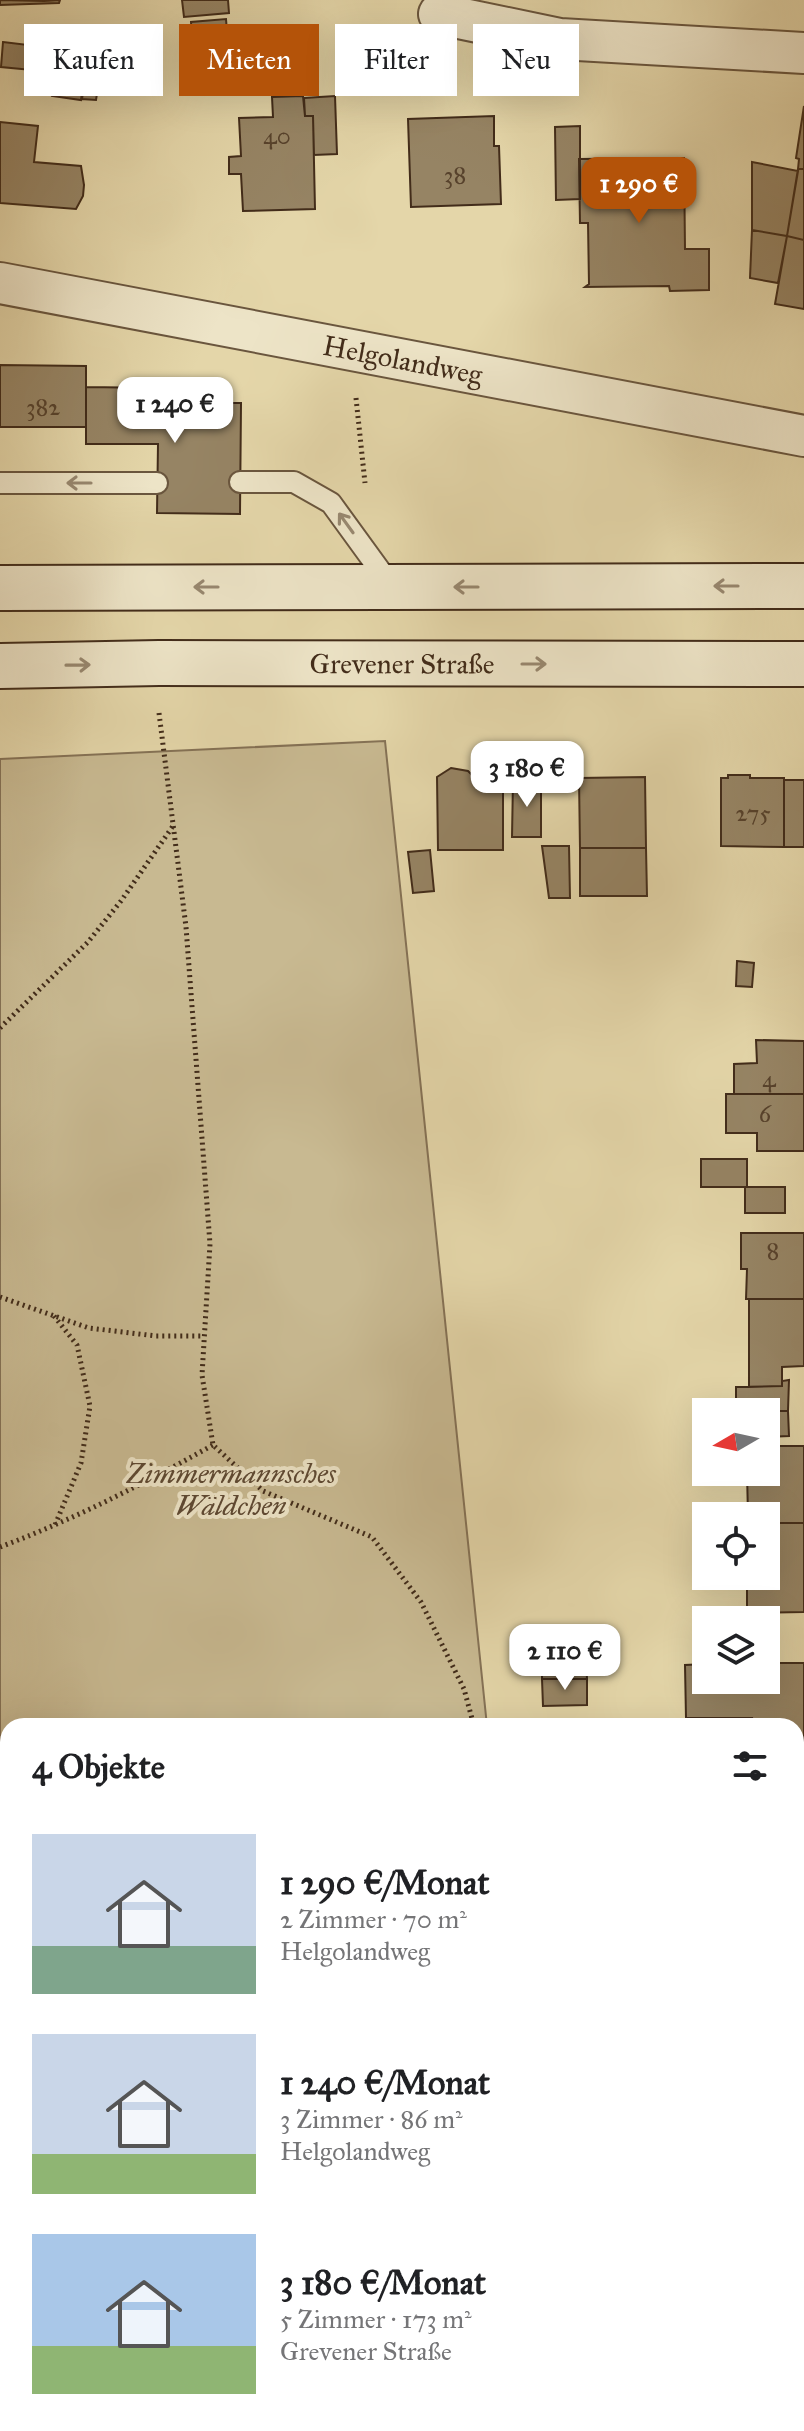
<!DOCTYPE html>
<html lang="de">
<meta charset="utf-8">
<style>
:root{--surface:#fff;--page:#f2f2f2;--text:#202124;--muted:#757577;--accent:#b45309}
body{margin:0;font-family:"IM FELL Great Primer",serif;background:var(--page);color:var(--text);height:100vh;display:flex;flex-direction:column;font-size:30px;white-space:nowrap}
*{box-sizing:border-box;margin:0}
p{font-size:26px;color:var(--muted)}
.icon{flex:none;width:44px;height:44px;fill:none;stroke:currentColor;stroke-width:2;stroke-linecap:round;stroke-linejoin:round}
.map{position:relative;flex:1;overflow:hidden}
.drawer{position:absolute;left:0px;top:1718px;width:804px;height:714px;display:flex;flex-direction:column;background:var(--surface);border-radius:24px 24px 0 0;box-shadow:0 8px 32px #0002}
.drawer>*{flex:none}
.top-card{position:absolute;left:24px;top:24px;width:756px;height:72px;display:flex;gap:16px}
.needle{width:52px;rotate:261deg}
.tools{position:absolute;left:692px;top:1398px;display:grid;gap:16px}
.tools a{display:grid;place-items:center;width:88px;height:88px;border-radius:0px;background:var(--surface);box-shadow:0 8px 32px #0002;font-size:40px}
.price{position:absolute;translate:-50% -68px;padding:0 18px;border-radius:16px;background:#fff;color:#222;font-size:26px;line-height:52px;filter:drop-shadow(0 2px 4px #0008)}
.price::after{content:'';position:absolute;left:50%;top:48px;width:24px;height:18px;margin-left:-12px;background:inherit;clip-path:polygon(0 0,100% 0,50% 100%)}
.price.active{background:var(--accent);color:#fff}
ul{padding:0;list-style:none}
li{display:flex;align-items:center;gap:24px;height:200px;padding:0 32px}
li span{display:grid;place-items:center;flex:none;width:224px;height:160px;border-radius:0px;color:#555}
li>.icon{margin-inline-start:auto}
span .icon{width:96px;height:96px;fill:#fffc;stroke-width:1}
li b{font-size:34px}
h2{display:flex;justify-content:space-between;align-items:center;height:96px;padding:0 32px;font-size:34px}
.pill{padding:0 28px;border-radius:0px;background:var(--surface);box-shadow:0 8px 32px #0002;font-size:28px;line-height:72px}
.pill.active{background:var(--accent);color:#fff}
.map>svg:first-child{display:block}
.green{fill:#c8b991;stroke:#857256;stroke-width:2}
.building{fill:#968464;stroke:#422c1a;stroke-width:2}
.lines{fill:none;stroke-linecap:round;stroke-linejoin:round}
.lane-casing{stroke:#6a563e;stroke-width:24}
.street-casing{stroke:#6a563e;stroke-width:44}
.secondary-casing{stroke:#422c1a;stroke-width:48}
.path{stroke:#422c1a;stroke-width:5;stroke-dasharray:2 4;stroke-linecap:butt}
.lane{stroke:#ede4c7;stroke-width:20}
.street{stroke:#ede4c7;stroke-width:40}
.secondary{stroke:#ede4c7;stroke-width:44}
.oneway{stroke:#988870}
.labels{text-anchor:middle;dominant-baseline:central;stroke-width:8;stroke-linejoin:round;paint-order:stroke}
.number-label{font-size:24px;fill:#57422c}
.street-label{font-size:28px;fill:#422c1a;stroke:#ede4c7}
.park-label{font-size:28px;font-style:italic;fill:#5d4832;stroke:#ede4c7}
</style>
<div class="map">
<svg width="804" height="2431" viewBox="0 0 804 2431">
<rect width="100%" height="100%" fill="#e4d6a9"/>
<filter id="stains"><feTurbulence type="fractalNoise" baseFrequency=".0025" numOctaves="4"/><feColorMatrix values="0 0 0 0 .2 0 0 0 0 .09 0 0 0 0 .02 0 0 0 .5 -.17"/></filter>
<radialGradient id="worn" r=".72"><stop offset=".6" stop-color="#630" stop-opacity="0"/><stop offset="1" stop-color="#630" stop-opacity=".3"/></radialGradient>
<path class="green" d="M 385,741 L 487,1726 L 8,1726 L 8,1823 L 0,1823 L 0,759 Z
M 796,2047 L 804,2048 L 804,2228 L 800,2229 L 804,2263 L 804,2414 L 796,2419 Z
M 714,2424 L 785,2424 L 769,2431 L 714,2431 Z"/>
<path class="building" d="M 0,0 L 44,1 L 60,0 L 59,3 L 0,5 Z
M 182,0 L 228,0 L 229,13 L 184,17 Z
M 226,19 L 228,45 L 238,67 L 194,72 L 191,22 Z
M 3,42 L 45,47 L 42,71 L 1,67 Z
M 58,54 L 87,58 L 81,100 L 52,96 Z
M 86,73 L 100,75 L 96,100 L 82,99 Z
M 303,96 L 305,116 L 313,116 L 315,209 L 243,211 L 241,174 L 229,174 L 229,157 L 241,156 L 239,118 L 273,117 L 272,97 Z
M 335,96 L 337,154 L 314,155 L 313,116 L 305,116 L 304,98 Z
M 804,106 L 804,169 L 798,169 L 799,159 L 796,158 Z
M 494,116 L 494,146 L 499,146 L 501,204 L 411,207 L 408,119 Z
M 0,122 L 38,126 L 34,162 L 81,166 L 84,185 L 83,196 L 76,209 L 0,203 Z
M 580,126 L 580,199 L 556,200 L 555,127 Z
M 684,158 L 685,249 L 709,249 L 709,290 L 670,291 L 669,286 L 585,287 L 589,284 L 588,223 L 580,223 L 579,159 Z
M 752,162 L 798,171 L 787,236 L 752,230 Z
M 798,169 L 804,169 L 804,240 L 787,236 Z
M 752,230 L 787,236 L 778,283 L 750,278 Z
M 787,236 L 804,240 L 804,309 L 775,304 Z
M 0,365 L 86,366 L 86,427 L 0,427 Z
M 86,387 L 158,388 L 158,403 L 241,403 L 240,514 L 157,513 L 158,444 L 86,444 Z
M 451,768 L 468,771 L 474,777 L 503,777 L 503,850 L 438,850 L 437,777 Z
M 728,775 L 750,775 L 750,778 L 784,778 L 784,847 L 721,846 L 721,778 L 728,778 Z
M 645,777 L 646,848 L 580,848 L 579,778 Z
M 784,780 L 804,780 L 804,847 L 784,847 Z
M 513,781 L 541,781 L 541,837 L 512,837 Z
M 542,846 L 569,846 L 570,898 L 549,898 Z
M 580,848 L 646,848 L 647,896 L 580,896 Z
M 430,850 L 434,891 L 413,893 L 408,852 Z
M 737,961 L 754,963 L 752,987 L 736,986 Z
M 756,1040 L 804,1041 L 804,1094 L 734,1094 L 734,1064 L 757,1063 Z
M 726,1094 L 804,1094 L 804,1151 L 757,1151 L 757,1133 L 726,1133 Z
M 701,1159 L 747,1159 L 747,1187 L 701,1187 Z
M 745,1187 L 785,1187 L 785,1213 L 745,1213 Z
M 741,1233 L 804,1233 L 804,1299 L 746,1299 L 747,1269 L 741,1269 Z
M 749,1299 L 804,1299 L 804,1366 L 782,1367 L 782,1386 L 749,1387 Z
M 789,1380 L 788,1411 L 736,1411 L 736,1387 L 782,1386 L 782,1381 Z
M 736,1411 L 788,1411 L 789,1436 L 766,1437 L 766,1412 Z
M 766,1446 L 804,1446 L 804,1523 L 766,1523 L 766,1516 L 748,1516 L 747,1472 L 766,1472 Z
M 766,1523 L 804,1523 L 804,1612 L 747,1613 L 747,1576 L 766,1576 Z
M 731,1611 L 778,1613 L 778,1635 L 766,1635 L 766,1620 L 731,1620 Z
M 586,1656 L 587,1679 L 542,1679 L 542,1657 Z
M 766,1663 L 804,1663 L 804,1747 L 796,1747 L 796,1726 L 751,1726 L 752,1718 L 686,1718 L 685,1665 L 706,1664 L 706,1680 L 766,1680 Z
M 542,1679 L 587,1679 L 587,1705 L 543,1706 Z
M 796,1747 L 804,1747 L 804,1837 L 796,1837 Z
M 796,2016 L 804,2018 L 804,2048 L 796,2047 Z
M 0,2299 L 8,2299 L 8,2341 L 0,2341 Z
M 314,2424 L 371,2424 L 358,2431 L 317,2431 Z"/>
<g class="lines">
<g class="lane-casing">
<path id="lane" d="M 240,482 L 294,482 L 331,503 L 392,587
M 0,483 L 157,483"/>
</g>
<g class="street-casing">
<g id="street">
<path d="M 439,14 L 560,39 L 804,53"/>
<path id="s1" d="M 0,283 L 804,436"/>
<path d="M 0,2230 L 8,2230"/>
<path d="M 527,2424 L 528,2431"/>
</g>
</g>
<g class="secondary-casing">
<g id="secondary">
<path d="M 0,588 L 804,586"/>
<path id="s2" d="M 0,666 L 159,663 L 804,664"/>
</g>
</g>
<path class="path" d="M 356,398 L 365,483
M 159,713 L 186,927 L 210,1244 L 202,1375 L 213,1445 L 263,1491 L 372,1537 L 421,1602 L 464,1689 L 474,1726
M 0,1028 L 88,942 L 121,901 L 173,826
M 0,1297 L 89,1328 L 156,1336 L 204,1336
M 54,1316 L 77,1345 L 90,1406 L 81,1463 L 55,1525
M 0,1547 C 75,1519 143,1484 213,1445
M 650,2424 L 650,2431"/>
<use href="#lane" class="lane"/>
<use href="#street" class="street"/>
<use href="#secondary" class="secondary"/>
</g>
<defs><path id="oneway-shaft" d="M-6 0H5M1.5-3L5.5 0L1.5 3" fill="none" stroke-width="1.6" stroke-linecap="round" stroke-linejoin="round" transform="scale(2)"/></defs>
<g class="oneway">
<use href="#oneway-shaft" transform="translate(79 483) rotate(180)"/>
<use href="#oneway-shaft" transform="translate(346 523) rotate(-126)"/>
<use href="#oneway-shaft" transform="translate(726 586) rotate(180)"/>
<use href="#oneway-shaft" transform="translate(206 587) rotate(180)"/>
<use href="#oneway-shaft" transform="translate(466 587) rotate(180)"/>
<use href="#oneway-shaft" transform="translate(534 664)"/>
<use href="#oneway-shaft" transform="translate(78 665) rotate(-1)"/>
</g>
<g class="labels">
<g class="number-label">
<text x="277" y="136">40</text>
<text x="455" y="175">38</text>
<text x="43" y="407">382</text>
<text x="753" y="813">275</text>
<text x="769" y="1079">4</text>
<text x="765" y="1114">6</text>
<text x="773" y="1251">8</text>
</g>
<g class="street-label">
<text stroke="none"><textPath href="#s1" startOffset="410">Helgolandweg</textPath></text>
<text stroke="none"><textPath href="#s2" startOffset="402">Grevener Straße</textPath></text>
</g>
<g class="park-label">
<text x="231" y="1473">Zimmermannsches<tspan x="231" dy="32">Wäldchen</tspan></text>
</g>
</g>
<rect width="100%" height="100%" filter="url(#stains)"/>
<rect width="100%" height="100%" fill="url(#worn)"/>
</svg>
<div class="tools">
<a><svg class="needle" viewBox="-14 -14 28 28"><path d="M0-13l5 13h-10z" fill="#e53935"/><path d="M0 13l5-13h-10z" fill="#757577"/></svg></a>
<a><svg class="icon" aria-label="locate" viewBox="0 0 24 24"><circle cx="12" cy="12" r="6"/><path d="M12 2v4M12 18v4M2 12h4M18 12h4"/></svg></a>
<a><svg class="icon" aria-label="layers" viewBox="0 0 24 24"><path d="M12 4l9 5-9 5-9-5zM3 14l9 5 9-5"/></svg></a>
</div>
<b class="price active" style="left:639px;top:225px">1 290 €</b>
<b class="price" style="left:175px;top:445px">1 240 €</b>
<b class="price" style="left:527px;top:809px">3 180 €</b>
<b class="price" style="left:565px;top:1692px">2 110 €</b>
<div class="top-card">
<a class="pill">Kaufen</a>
<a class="pill active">Mieten</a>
<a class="pill">Filter</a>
<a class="pill">Neu</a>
</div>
<section class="drawer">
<h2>4 Objekte<svg class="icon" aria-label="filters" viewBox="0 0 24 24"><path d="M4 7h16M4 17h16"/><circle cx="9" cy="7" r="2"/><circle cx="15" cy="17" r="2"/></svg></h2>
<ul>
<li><span style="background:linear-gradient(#c9d6e8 70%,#7fa58c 0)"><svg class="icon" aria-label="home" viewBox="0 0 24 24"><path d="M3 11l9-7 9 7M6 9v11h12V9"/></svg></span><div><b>1 290 €/Monat</b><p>2 Zimmer · 70 m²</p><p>Helgolandweg</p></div></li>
<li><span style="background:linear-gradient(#c9d6e8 75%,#8fb573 0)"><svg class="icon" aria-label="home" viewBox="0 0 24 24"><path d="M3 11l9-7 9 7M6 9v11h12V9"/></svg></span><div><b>1 240 €/Monat</b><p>3 Zimmer · 86 m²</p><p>Helgolandweg</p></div></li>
<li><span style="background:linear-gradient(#a9c7e8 70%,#8fb573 0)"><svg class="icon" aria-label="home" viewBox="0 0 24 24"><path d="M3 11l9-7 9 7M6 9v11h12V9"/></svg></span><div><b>3 180 €/Monat</b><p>5 Zimmer · 173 m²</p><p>Grevener Straße</p></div></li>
</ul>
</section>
</div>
